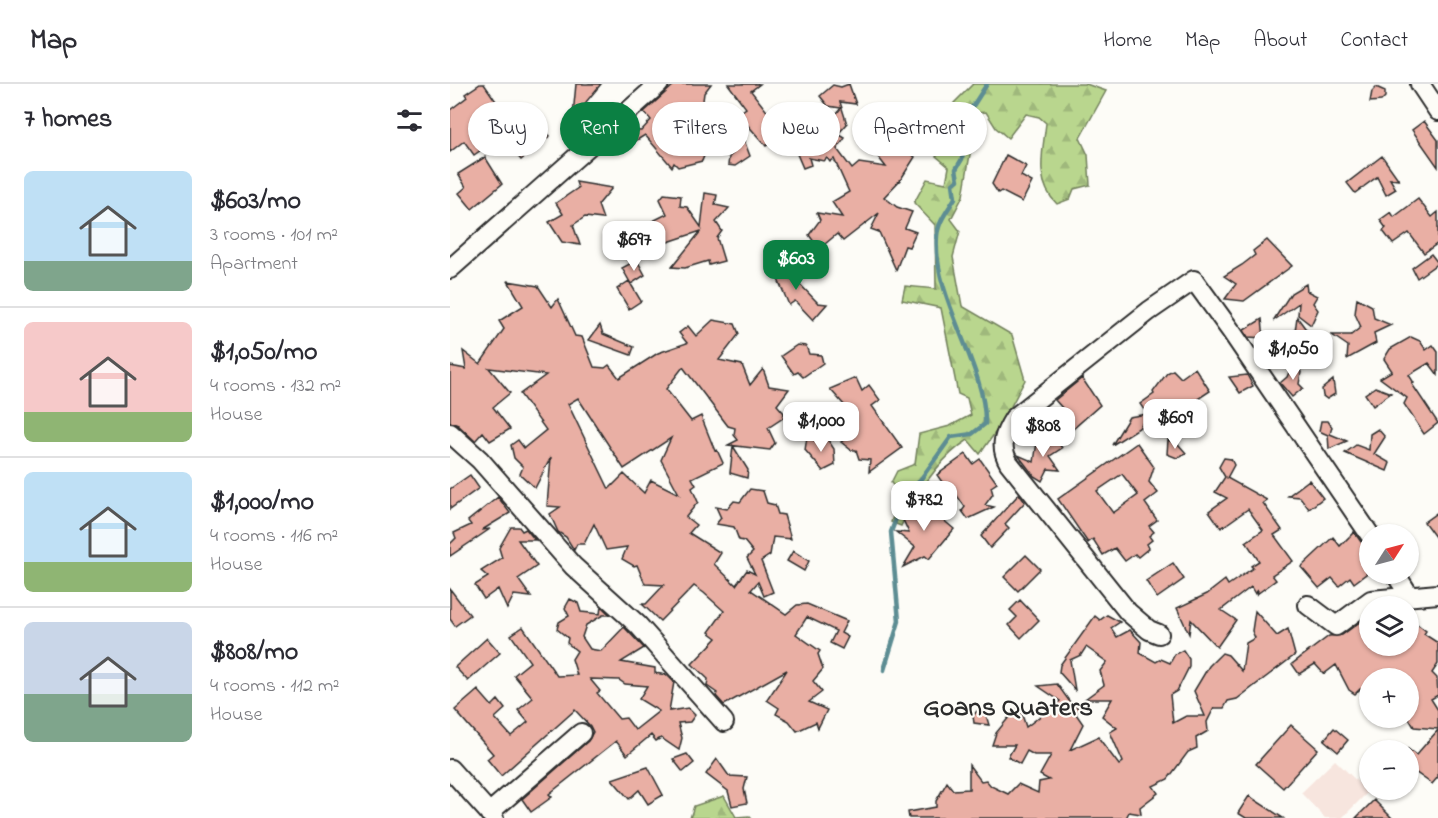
<!DOCTYPE html>
<meta charset="utf-8">
<style>
:root{--surface:#fff;--page:#f7f7f7;--text:#2b2b33;--muted:#7c7c81;--line:#e1e1e2;--accent:#0b8043}
body{margin:0;font-family:"Indie Flower",sans-serif;background:var(--page);color:var(--text);height:100vh;display:flex;flex-direction:column;font-size:22px;white-space:nowrap}
*{box-sizing:border-box;margin:0}
p{font-size:20px;color:var(--muted)}
.icon{flex:none;width:33px;height:33px;fill:none;stroke:currentColor;stroke-width:2;stroke-linecap:round;stroke-linejoin:round}
.map{position:relative;flex:1;overflow:hidden}
.details{display:flex;flex-direction:column;background:var(--surface);width:450px}
.details>*{flex:none}
.hud{position:absolute;left:18px;top:18px;width:570px;height:54px;display:flex;gap:12px}
.needle{width:39px;rotate:54deg}
.controls{position:absolute;left:909px;top:440px;display:grid;gap:12px}
.controls a{display:grid;place-items:center;width:60px;height:60px;border-radius:50%;background:var(--surface);box-shadow:0 2px 4px #0004;font-size:30px}
.price{position:absolute;translate:-50% -51px;padding:0 14px;border-radius:12px;background:#fff;color:#222;font-size:20px;line-height:39px;filter:drop-shadow(0 2px 3px #0008)}
.price::after{content:'';position:absolute;left:50%;top:36px;width:18px;height:14px;margin-left:-9px;background:inherit;clip-path:polygon(0 0,100% 0,50% 100%)}
.price.active{background:var(--accent);color:#fff}
ul{padding:0;list-style:none}
li{display:flex;align-items:center;gap:18px;height:150px;padding:0 24px}
li+li{border-top:2px solid var(--line)}
li span{display:grid;place-items:center;flex:none;width:168px;height:120px;border-radius:9px;color:#555}
li>.icon{margin-inline-start:auto}
span .icon{width:72px;height:72px;fill:#fffc;stroke-width:1}
li b{font-size:26px}
h2{display:flex;justify-content:space-between;align-items:center;height:72px;padding:0 24px;font-size:26px}
.tag{padding:0 21px;border-radius:27px;background:var(--surface);box-shadow:0 2px 4px #0004;font-size:21px;line-height:54px}
.tag.active{background:var(--accent);color:#fff}
header{display:flex;align-items:center;gap:36px;box-sizing:border-box;height:84px;padding:0 30px;background:var(--surface);border-bottom:2px solid var(--line)}
header strong{font-size:28px}
nav{display:flex;gap:33px;margin-inline-start:auto;font-size:21px}
main{display:flex;flex:1;min-height:0}
.map>svg:first-child{display:block}
.built{fill:#f7e5de}
.forest{fill:url(#forest-firs);stroke:#72805c;stroke-width:1.5}
.lines{fill:none;stroke-linecap:round;stroke-linejoin:round}
.stream{stroke:#5d8d93;stroke-width:4.5}
.building{fill:#e9afa4;stroke:#2b2b2b;stroke-width:1.5;fill-rule:evenodd}
.minor-casing{stroke:#2b2b2b;stroke-width:22}
.minor{stroke:#fdfcf7;stroke-width:18}
.labels{text-anchor:middle;dominant-baseline:central;stroke-width:4.5;stroke-linejoin:round;paint-order:stroke}
.quarter-label{font-size:27px;font-weight:bold;fill:#2b2b2b;stroke:#fdfcf7}
</style>
<header>
<strong>Map</strong>
<nav><a>Home</a><a>Map</a><a>About</a><a>Contact</a></nav>
</header>
<main>
<section class="details">
<h2>7 homes<svg class="icon" aria-label="filters" viewBox="0 0 24 24"><path d="M4 7h16M4 17h16"/><circle cx="9" cy="7" r="2"/><circle cx="15" cy="17" r="2"/></svg></h2>
<ul>
<li><span style="background:linear-gradient(#bfe0f5 75%,#7fa58c 0)"><svg class="icon" aria-label="home" viewBox="0 0 24 24"><path d="M3 11l9-7 9 7M6 9v11h12V9"/></svg></span><div><b>$603/mo</b><p>3 rooms · 101 m²</p><p>Apartment</p></div></li>
<li><span style="background:linear-gradient(#f6c9c9 75%,#8fb573 0)"><svg class="icon" aria-label="home" viewBox="0 0 24 24"><path d="M3 11l9-7 9 7M6 9v11h12V9"/></svg></span><div><b>$1,050/mo</b><p>4 rooms · 132 m²</p><p>House</p></div></li>
<li><span style="background:linear-gradient(#bfe0f5 75%,#8fb573 0)"><svg class="icon" aria-label="home" viewBox="0 0 24 24"><path d="M3 11l9-7 9 7M6 9v11h12V9"/></svg></span><div><b>$1,000/mo</b><p>4 rooms · 116 m²</p><p>House</p></div></li>
<li><span style="background:linear-gradient(#c9d6e8 60%,#7fa58c 0)"><svg class="icon" aria-label="home" viewBox="0 0 24 24"><path d="M3 11l9-7 9 7M6 9v11h12V9"/></svg></span><div><b>$808/mo</b><p>4 rooms · 112 m²</p><p>House</p></div></li>
</ul>
</section>
<div class="map">
<svg width="988" height="734" viewBox="0 0 988 734">
<defs>
<pattern id="forest-firs" width="22" height="20" patternUnits="userSpaceOnUse" patternTransform="scale(1.5)"><rect width="22" height="20" fill="#b9d68e"/><path d="M5 1l3.5 6h-7zM16 11l3.5 6h-7z" fill="#9fb87b"/></pattern>
</defs>
<rect width="100%" height="100%" fill="#fdfcf7"/>
<filter id="ink" filterUnits="userSpaceOnUse"><feTurbulence type="fractalNoise" baseFrequency=".0167" numOctaves="2"/><feDisplacementMap in="SourceGraphic" scale="12" xChannelSelector="R" yChannelSelector="G"/><feConvolveMatrix kernelMatrix="1 2 1 2 8 2 1 2 1" color-interpolation-filters="sRGB"/></filter>
<g filter="url(#ink)">
<path class="built" d="M 885,676 L 918,708 L 892,734 L 875,734 L 851,709 Z"/>
<path class="forest" d="M 523,0 L 636,0 L 656,7 L 630,54 L 638,71 L 640,101 L 624,105 L 620,115 L 607,120 C 584,98 593,68 596,39 L 589,33 L 576,30 L 558,54 L 546,44 L 536,28 L 527,29 L 513,112 L 501,135 L 510,147 L 503,173 L 512,222 L 562,251 L 575,296 L 552,339 L 530,370 L 518,356 C 488,375 466,411 451,442 L 441,438 L 451,410 L 441,399 L 447,387 L 465,380 L 469,350 L 500,342 L 521,331 L 517,314 L 508,310 L 491,224 L 452,216 L 455,202 L 486,205 L 485,141 L 464,119 L 477,95 L 496,99 L 499,83 L 486,72 L 506,57 L 497,39 L 504,19 Z
M 274,712 L 286,733 L 299,732 L 301,734 L 240,734 L 244,722 Z"/>
<g class="lines">
<path class="stream" d="M 434,586 L 449,537 L 441,448 L 450,424 L 501,353 L 522,350 L 535,340 C 537,283 482,214 487,152 C 488,138 498,126 505,114 L 503,100 L 508,96 L 506,85 L 512,75 L 521,25 L 537,0"/>
</g>
<path class="building" d="M 30,0 L 34,0 L 61,39 L 78,25 L 100,52 L 71,76 L 51,52 L 24,71 L 14,57 L 0,68 L 0,26 L 17,13 L 15,10 Z
M 126,0 L 151,0 L 136,18 L 134,30 L 130,33 L 123,31 Z
M 225,0 L 261,0 L 254,9 L 252,24 L 263,26 L 272,38 L 250,47 L 256,67 L 252,77 L 228,83 L 224,79 L 222,83 L 195,51 L 184,58 L 177,56 L 179,46 L 191,47 L 201,36 L 194,28 Z
M 278,0 L 310,0 L 301,7 L 323,35 L 347,38 L 351,50 L 362,41 L 376,43 L 391,24 L 378,22 L 370,12 L 383,1 L 391,3 L 399,0 L 406,20 L 390,18 L 397,40 L 388,50 L 395,54 L 387,65 L 402,85 L 409,79 L 436,83 L 422,65 L 423,60 L 440,47 L 431,41 L 437,32 L 454,43 L 462,44 L 461,52 L 448,61 L 465,73 L 451,95 L 434,113 L 447,123 L 462,128 L 455,144 L 466,148 L 459,163 L 455,162 L 446,186 L 429,148 L 421,145 L 429,129 L 393,157 L 387,150 L 369,165 L 359,151 L 370,136 L 367,129 L 392,133 L 382,118 L 399,108 L 384,75 L 380,78 L 377,74 L 374,77 L 359,74 L 361,81 L 353,84 L 338,49 L 341,45 L 316,62 L 288,30 L 296,24 Z
M 926,3 L 935,7 L 935,13 L 931,17 L 920,18 L 922,7 Z
M 285,32 L 300,72 L 285,82 L 278,81 L 279,73 L 283,69 L 271,42 Z
M 974,37 L 988,56 L 988,83 L 962,46 Z
M 556,71 L 576,82 L 571,92 L 582,98 L 572,118 L 551,107 L 548,109 L 542,100 Z
M 932,72 L 949,96 L 940,95 L 946,105 L 936,111 L 927,93 L 905,109 L 897,99 Z
M 35,73 L 52,100 L 22,125 L 9,109 L 16,103 L 8,90 Z
M 126,98 L 162,104 L 148,121 L 153,135 L 135,133 L 123,141 L 130,161 L 112,158 L 99,138 L 113,130 L 106,119 L 128,104 Z
M 255,109 L 267,111 L 265,121 L 279,124 L 266,138 L 272,147 L 267,154 L 274,177 L 259,181 L 258,177 L 235,184 L 222,183 L 251,147 L 209,161 L 201,138 L 217,130 L 210,115 L 214,110 L 231,112 L 230,122 L 237,123 L 251,143 Z
M 968,115 L 982,133 L 988,128 L 988,159 L 974,169 L 959,149 L 943,160 L 933,147 L 936,144 L 930,136 L 941,128 L 944,133 Z
M 817,156 L 842,182 L 794,217 L 775,215 L 786,200 L 774,192 L 792,181 L 805,171 L 803,167 Z
M 322,169 L 341,195 L 343,193 L 368,219 L 377,220 L 363,236 L 345,217 L 339,221 L 318,172 Z
M 981,170 L 988,179 L 967,194 L 962,184 Z
M 187,176 L 195,191 L 181,200 L 172,184 Z
M 58,197 L 88,202 L 102,223 L 108,215 L 125,252 L 132,253 L 144,283 L 155,284 L 159,281 L 169,294 L 208,269 L 237,259 L 229,249 L 238,242 L 246,252 L 263,236 L 285,240 L 289,250 L 269,276 L 292,281 L 300,301 L 313,285 L 319,302 L 339,305 L 327,321 L 334,329 L 333,334 L 318,344 L 325,359 L 320,366 L 278,361 L 288,356 L 284,351 L 285,344 L 278,342 L 233,283 L 216,305 L 241,337 L 251,332 L 265,367 L 267,366 L 273,379 L 242,394 L 246,401 L 242,404 L 248,418 L 236,433 L 246,441 L 239,449 L 271,469 L 264,480 L 286,501 L 297,486 L 305,490 L 297,474 L 303,468 L 294,457 L 289,456 L 284,443 L 266,440 L 271,434 L 266,423 L 277,425 L 284,417 L 290,418 L 300,405 L 313,407 L 317,419 L 325,421 L 328,430 L 334,431 L 341,455 L 323,453 L 320,471 L 311,477 L 323,508 L 314,512 L 308,498 L 301,506 L 336,530 L 347,521 L 357,520 L 397,537 L 391,549 L 398,553 L 392,565 L 380,559 L 386,547 L 357,533 L 346,550 L 370,567 L 368,570 L 373,585 L 363,597 L 372,608 L 359,618 L 377,626 L 368,644 L 366,638 L 347,647 L 339,637 L 326,630 L 329,624 L 317,616 L 337,586 L 274,621 L 266,612 L 267,609 L 257,602 L 258,595 L 242,580 L 267,554 L 259,548 L 274,527 L 254,509 L 244,502 L 210,537 L 192,520 L 196,520 L 214,501 L 195,500 L 187,481 L 184,482 L 172,475 L 177,463 L 156,466 L 144,440 L 134,460 L 127,460 L 124,466 L 116,453 L 108,448 L 100,430 L 110,423 L 97,422 L 101,373 L 85,404 L 70,390 L 73,383 L 64,374 L 61,361 L 68,356 L 74,364 L 96,346 L 70,310 L 96,291 L 39,284 L 60,309 L 43,323 L 60,345 L 40,357 L 33,348 L 25,357 L 8,341 L 0,338 L 0,282 L 16,285 L 13,267 L 30,280 L 54,245 L 49,237 L 73,222 ZM 128,314 L 174,385 L 221,354 L 211,376 L 229,410 L 201,396 L 194,409 L 174,390 L 159,405 L 118,320 Z
M 179,197 L 191,217 L 179,225 L 167,205 Z
M 856,200 L 857,207 L 867,212 L 863,219 L 868,226 L 861,241 L 848,231 L 849,219 L 823,237 L 841,209 Z
M 907,214 L 922,222 L 924,234 L 941,241 L 924,249 L 926,259 L 897,275 L 898,262 L 882,251 L 901,251 L 911,243 L 905,230 Z
M 847,233 L 866,259 L 854,267 L 855,275 L 821,272 L 832,258 L 844,255 Z
M 812,235 L 814,254 L 798,253 L 794,246 Z
M 150,241 L 153,250 L 184,263 L 181,271 L 139,256 Z
M 961,253 L 970,257 L 976,266 L 983,261 L 988,268 L 988,291 L 979,279 L 959,291 L 964,299 L 962,300 L 988,339 L 974,350 L 954,320 L 957,314 L 930,294 L 942,287 L 934,275 L 940,265 Z
M 347,261 L 356,262 L 359,270 L 371,271 L 373,279 L 353,293 L 348,288 L 344,290 L 331,272 Z
M 843,279 L 851,288 L 849,300 L 853,304 L 842,313 L 830,299 L 837,293 Z
M 745,284 L 760,307 L 707,342 L 700,328 L 689,344 L 662,361 L 679,333 L 697,330 L 690,320 L 704,310 L 703,308 L 717,289 L 723,286 L 731,294 Z
M 797,291 L 803,302 L 790,309 L 779,293 Z
M 406,294 L 412,307 L 419,301 L 430,316 L 422,322 L 452,364 L 419,388 L 420,376 L 409,375 L 406,366 L 401,366 L 391,358 L 406,346 L 401,336 L 402,330 L 380,305 Z
M 632,294 L 650,321 L 615,352 L 602,333 L 613,325 L 605,316 Z
M 883,296 L 885,310 L 877,315 L 873,312 L 872,305 Z
M 925,303 L 941,309 L 923,322 L 915,310 Z
M 871,337 L 878,337 L 882,343 L 880,350 L 897,357 L 879,365 L 878,351 L 869,347 Z
M 928,345 L 935,353 L 924,370 L 940,379 L 937,387 L 895,369 L 906,361 L 919,366 L 920,350 Z
M 603,351 L 612,364 L 600,372 L 610,386 L 598,385 L 592,397 L 584,392 L 568,371 L 584,378 L 587,358 L 593,358 Z
M 357,353 L 368,358 L 376,353 L 384,365 L 385,381 L 373,387 L 355,366 Z
M 718,356 L 728,360 L 736,369 L 727,374 L 717,370 Z
M 687,359 L 704,383 L 699,398 L 708,409 L 695,419 L 707,436 L 699,442 L 704,448 L 699,452 L 702,456 L 697,460 L 699,464 L 688,473 L 685,470 L 675,477 L 665,464 L 653,471 L 643,455 L 638,459 L 608,415 ZM 672,390 L 688,411 L 663,429 L 647,407 Z
M 283,362 L 298,386 L 297,394 L 280,389 Z
M 516,370 L 523,380 L 530,375 L 547,399 L 541,403 L 543,410 L 535,421 L 544,423 L 518,435 L 512,427 L 515,423 L 500,402 L 497,405 L 487,391 Z
M 774,374 L 781,375 L 784,381 L 777,394 L 817,416 L 813,419 L 832,446 L 824,451 L 843,477 L 822,491 L 826,496 L 807,510 L 808,506 L 805,510 L 801,503 L 771,526 L 786,536 L 767,563 L 741,536 L 739,550 L 727,524 L 757,510 L 775,496 L 778,501 L 803,484 L 801,482 L 809,477 L 796,458 L 813,446 L 798,425 L 771,444 L 759,427 L 777,414 L 765,408 L 775,393 L 769,383 Z
M 20,391 L 29,404 L 0,425 L 0,405 Z
M 859,396 L 873,414 L 859,425 L 850,413 L 838,412 Z
M 569,410 L 575,418 L 555,440 L 559,444 L 540,464 L 531,452 Z
M 48,413 L 60,429 L 32,446 L 40,445 L 0,472 L 0,460 L 6,454 L 4,449 L 21,441 L 18,437 Z
M 470,416 L 504,445 L 479,475 L 475,472 L 453,483 L 465,463 L 446,448 L 459,449 L 449,427 L 460,429 Z
M 988,428 L 988,457 L 974,438 Z
M 61,443 L 69,443 L 72,447 L 76,445 L 85,456 L 68,456 L 87,482 L 68,495 L 81,513 L 64,511 L 57,525 L 48,505 L 34,515 L 25,501 L 38,493 L 31,487 L 52,474 L 49,464 Z
M 904,448 L 911,458 L 920,462 L 920,487 L 904,499 L 900,493 L 889,502 L 882,494 L 869,504 L 851,483 L 883,453 L 890,462 Z
M 343,467 L 359,477 L 354,487 L 337,477 Z
M 576,471 L 590,485 L 568,507 L 554,493 Z
M 723,479 L 734,495 L 707,514 L 696,497 Z
M 0,505 L 20,531 L 5,542 L 0,535 Z
M 120,515 L 128,519 L 131,528 L 150,530 L 151,522 L 160,531 L 153,531 L 136,541 L 132,553 L 140,565 L 151,567 L 174,543 L 194,564 L 171,578 L 205,584 L 205,589 L 217,591 L 224,598 L 219,627 L 238,624 L 245,631 L 240,638 L 228,639 L 232,654 L 229,666 L 211,654 L 206,657 L 201,651 L 177,671 L 166,657 L 99,710 L 102,713 L 81,728 L 72,715 L 138,657 L 143,648 L 140,642 L 125,626 L 51,692 L 37,675 L 43,670 L 5,626 L 28,606 L 42,622 L 48,616 L 55,625 L 45,634 L 61,652 L 78,638 L 68,626 L 83,614 L 64,591 L 80,578 L 61,551 L 73,543 L 107,592 L 127,591 L 122,575 L 127,567 L 117,559 L 118,554 L 107,545 L 109,538 L 119,532 L 115,524 ZM 140,595 L 169,596 L 175,600 L 197,602 L 189,615 L 209,627 L 185,646 L 176,634 L 169,635 L 147,609 L 150,607 Z
M 570,516 L 589,536 L 571,554 L 559,541 L 567,533 L 560,526 Z
M 805,527 L 827,552 L 838,545 L 845,571 L 787,615 L 778,617 L 774,624 L 764,624 L 757,638 L 758,647 L 746,654 L 747,664 L 738,668 L 718,695 L 703,702 L 708,709 L 690,723 L 691,730 L 679,728 L 676,734 L 459,734 L 458,728 L 486,723 L 486,717 L 497,698 L 503,706 L 519,705 L 519,681 L 531,697 L 536,696 L 541,702 L 558,710 L 568,700 L 588,709 L 589,698 L 599,696 L 590,691 L 601,671 L 584,671 L 577,667 L 570,680 L 558,673 L 565,661 L 542,661 L 546,649 L 569,621 L 576,643 L 610,617 L 588,602 L 607,600 L 622,621 L 629,624 L 626,630 L 633,640 L 620,666 L 648,653 L 669,681 L 673,678 L 660,648 L 667,644 L 652,632 L 662,615 L 635,615 L 654,601 L 650,587 L 657,578 L 636,563 L 631,571 L 620,576 L 625,606 L 609,588 L 610,581 L 645,532 L 650,536 L 657,531 L 670,538 L 661,544 L 667,553 L 680,546 L 691,558 L 690,569 L 706,578 L 711,575 L 720,579 L 725,570 L 733,566 L 739,575 L 739,583 L 727,607 L 720,611 L 723,639 L 736,632 L 755,632 L 744,607 L 759,582 L 772,569 L 778,571 L 792,587 L 796,559 L 805,554 L 802,547 Z
M 918,532 L 920,536 L 915,546 L 920,551 L 920,561 L 958,561 L 958,553 L 967,540 L 976,547 L 974,550 L 988,559 L 988,580 L 982,589 L 987,594 L 988,611 L 981,615 L 988,626 L 988,645 L 964,643 L 958,633 L 958,594 L 920,594 L 920,627 L 910,605 L 905,610 L 899,606 L 886,581 L 874,590 L 865,580 L 849,590 L 842,580 L 879,552 L 892,551 Z
M 37,554 L 50,569 L 18,597 L 5,583 Z
M 527,627 L 536,631 L 539,641 L 524,639 L 523,632 Z
M 841,641 L 868,665 L 833,704 L 806,680 Z
M 884,644 L 898,656 L 888,668 L 874,656 Z
M 988,646 L 988,693 L 982,700 L 958,683 L 958,665 L 966,671 Z
M 237,670 L 244,679 L 233,688 L 223,675 Z
M 267,675 L 279,692 L 297,693 L 294,705 L 297,719 L 282,722 L 278,707 L 256,690 Z
M 198,683 L 213,711 L 198,720 L 189,706 L 179,715 L 162,695 Z
M 799,712 L 833,734 L 796,734 L 788,729 Z
M 924,716 L 942,734 L 906,734 Z"/>
<g class="lines">
<g class="minor-casing">
<path id="minor" d="M 970,0 L 988,27
M 0,185 L 209,0
M 0,349 L 30,376 L 123,482 L 188,541 L 274,638
M 945,489 L 959,511
M 858,521 L 886,542 L 921,516 L 988,510
M 709,550 L 699,546 L 678,528 L 559,379 C 549,362 554,350 564,334 L 699,227 L 744,196 L 781,247 L 920,451
M 0,685 L 44,734
M 39,729 L 131,649"/>
</g>
<use href="#minor" class="minor"/>
</g>
</g>
<g class="labels">
<g class="quarter-label">
<text x="558" y="624">Goans Quaters</text>
</g>
</g>
</svg>
<div class="controls">
<a><svg class="needle" viewBox="-14 -14 28 28"><path d="M0-13l5 13h-10z" fill="#e53935"/><path d="M0 13l5-13h-10z" fill="#7c7c81"/></svg></a>
<a><svg class="icon" aria-label="layers" viewBox="0 0 24 24"><path d="M12 4l9 5-9 5-9-5zM3 14l9 5 9-5"/></svg></a>
<a>+</a>
<a>−</a>
</div>
<b class="price" style="left:184px;top:188px">$697</b>
<b class="price active" style="left:346px;top:207px">$603</b>
<b class="price" style="left:843px;top:297px">$1,050</b>
<b class="price" style="left:725px;top:366px">$609</b>
<b class="price" style="left:371px;top:369px">$1,000</b>
<b class="price" style="left:593px;top:374px">$808</b>
<b class="price" style="left:474px;top:448px">$782</b>
<div class="hud">
<a class="tag">Buy</a>
<a class="tag active">Rent</a>
<a class="tag">Filters</a>
<a class="tag">New</a>
<a class="tag">Apartment</a>
</div>
</div>
</main>
